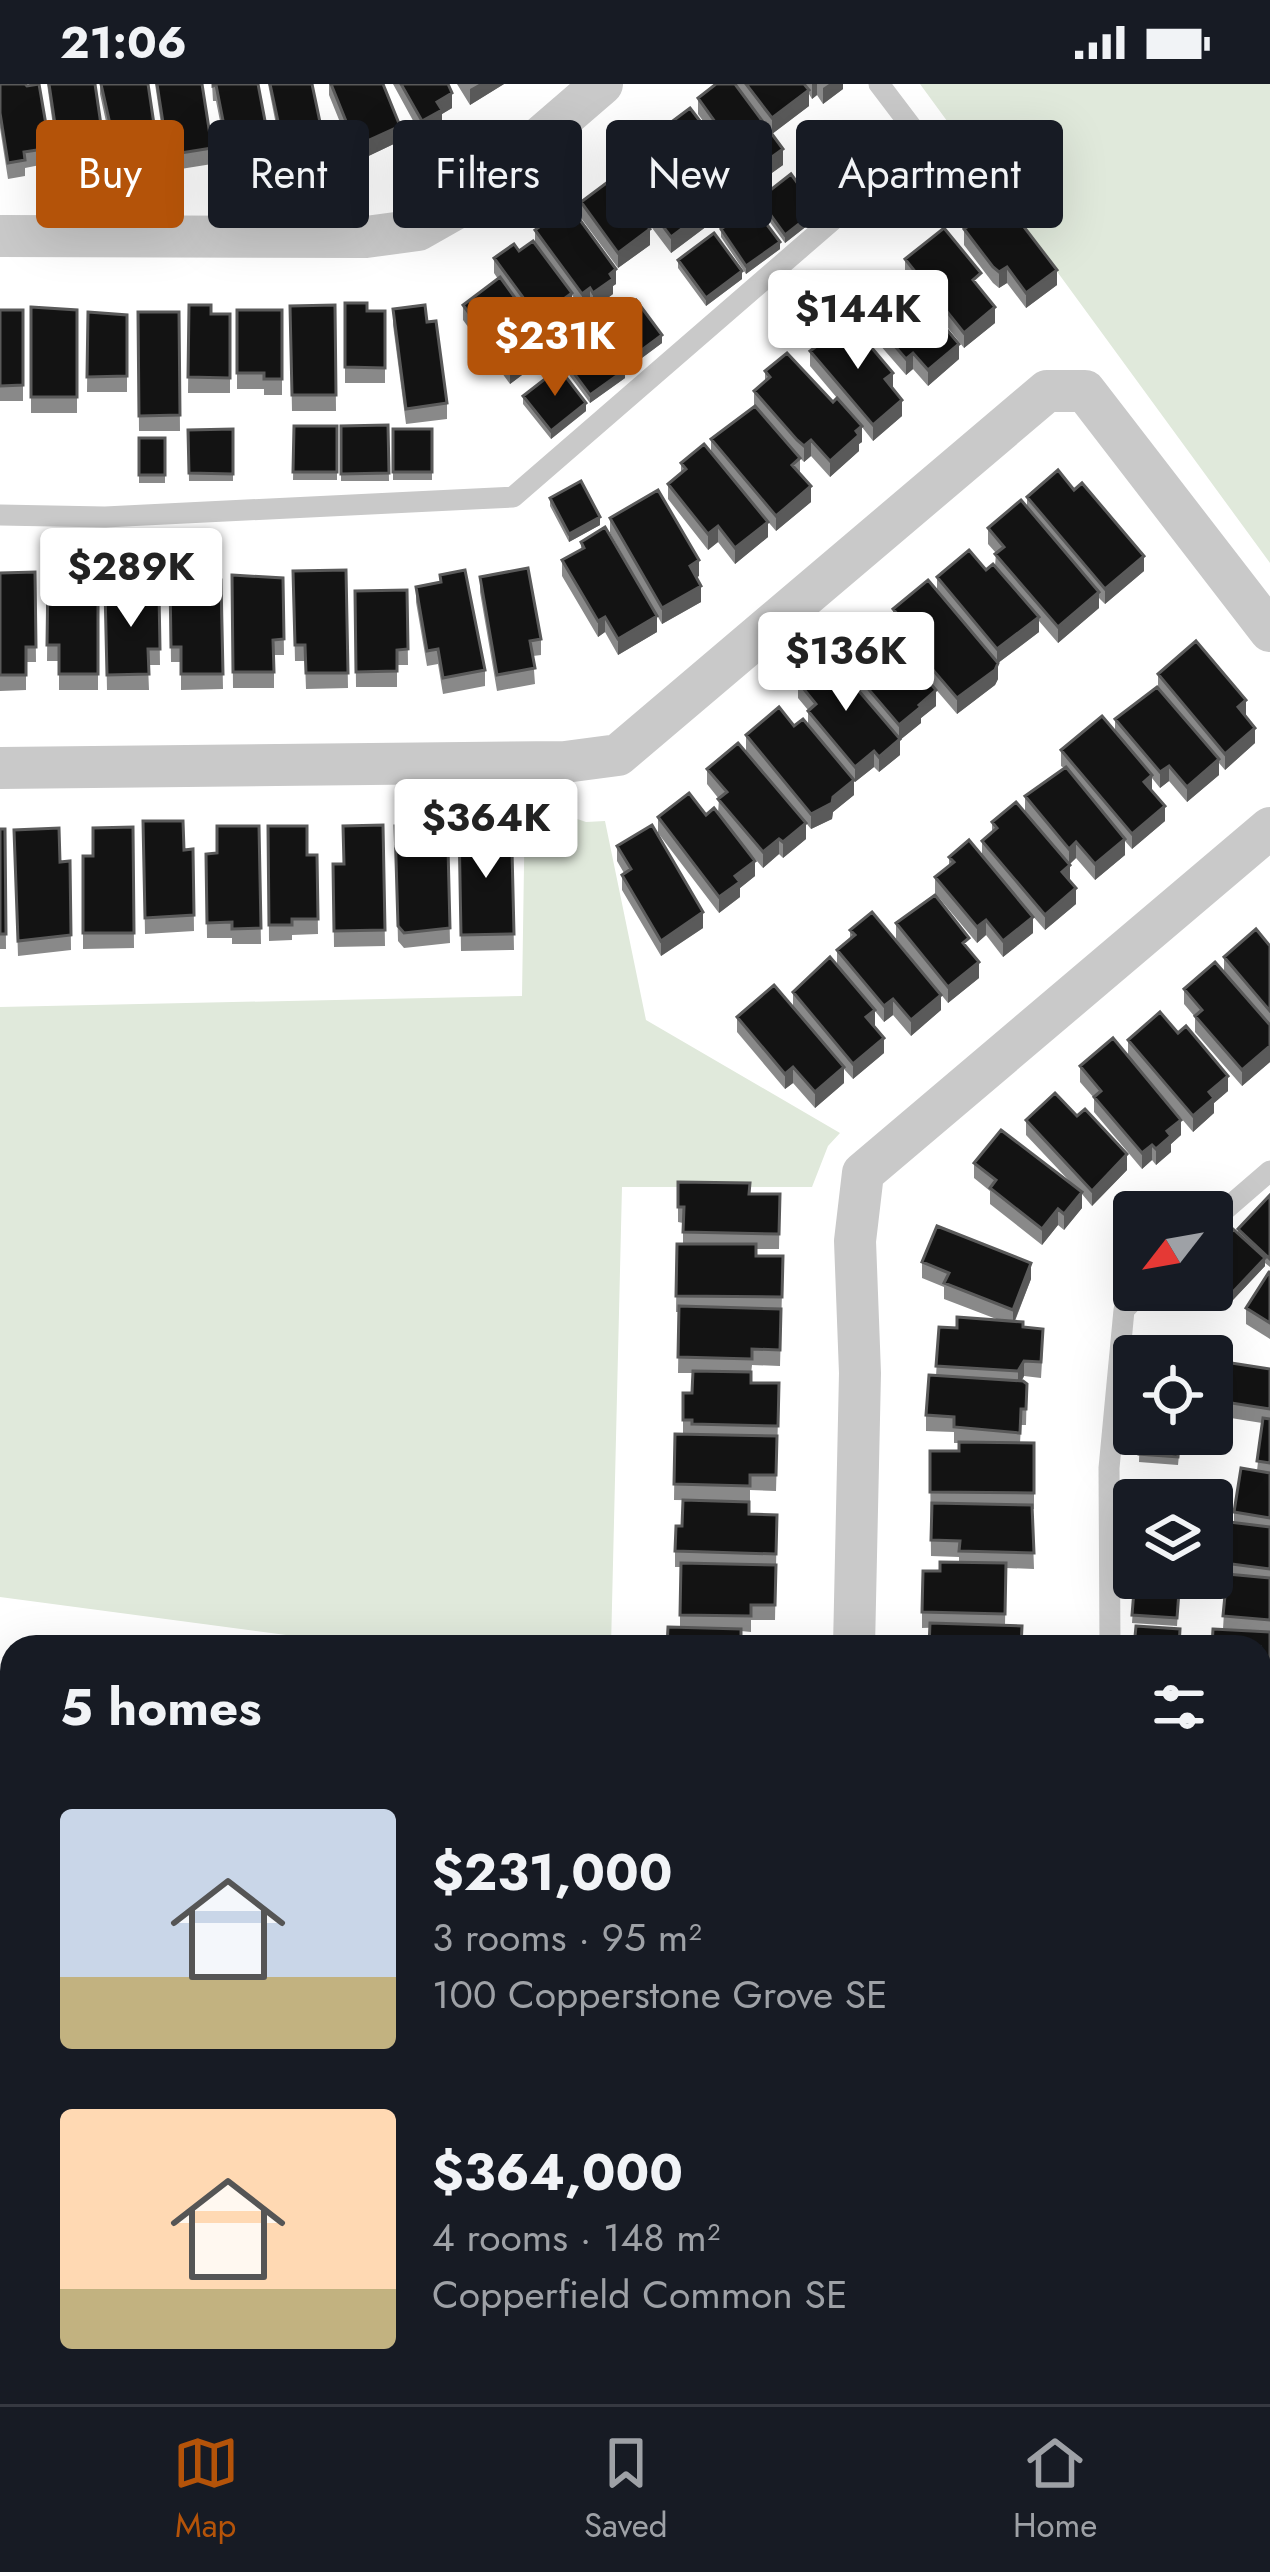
<!DOCTYPE html>
<meta charset="utf-8">
<style>
:root{--surface:#171b24;--page:#20242c;--text:#f1f3f6;--muted:#9ea1a6;--line:#363941;--accent:#b45309}
body{margin:0;font-family:Jost,sans-serif;background:var(--page);color:var(--text);height:100vh;display:flex;flex-direction:column;font-size:45px;white-space:nowrap}
*{box-sizing:border-box;margin:0}
p{font-size:39px;color:var(--muted)}
.icon{flex:none;width:66px;height:66px;fill:none;stroke:currentColor;stroke-width:2;stroke-linecap:round;stroke-linejoin:round}
.map{position:relative;flex:1;overflow:hidden}
.sheet{position:absolute;left:0px;top:1551px;width:1272px;height:771px;display:flex;flex-direction:column;background:var(--surface);border-radius:36px 36px 0 0;box-shadow:0 12px 48px #0002}
.sheet>*{flex:none}
.banner{position:absolute;left:36px;top:36px;width:1200px;height:108px;display:flex;gap:24px}
.needle{width:78px;rotate:239deg}
.tools{position:absolute;left:1113px;top:1107px;display:grid;gap:24px}
.tools a{display:grid;place-items:center;width:120px;height:120px;border-radius:12px;background:var(--surface);box-shadow:0 12px 48px #0002;font-size:60px}
.price{position:absolute;translate:-50% -102px;padding:0 27px;border-radius:12px;background:#fff;color:#222;font-size:39px;line-height:78px;filter:drop-shadow(0 3px 6px #0008)}
.price::after{content:'';position:absolute;left:50%;top:72px;width:36px;height:27px;margin-left:-18px;background:inherit;clip-path:polygon(0 0,100% 0,50% 100%)}
.price.selected{background:var(--accent);color:#fff}
ul{padding:0;list-style:none}
li{display:flex;align-items:center;gap:36px;height:300px;padding:0 60px}
li span{display:grid;place-items:center;flex:none;width:336px;height:240px;border-radius:12px;color:#555}
li>.icon{margin-inline-start:auto}
span .icon{width:144px;height:144px;fill:#fffc;stroke-width:1}
li b{font-size:51px}
h2{display:flex;justify-content:space-between;align-items:center;height:144px;padding:0 60px;font-size:51px}
.pill{padding:0 42px;border-radius:12px;background:var(--surface);box-shadow:0 12px 48px #0002;font-size:42px;line-height:108px}
.pill.selected{background:var(--accent);color:#fff}
.status{display:flex;justify-content:space-between;align-items:center;height:84px;padding:0 60px;background:var(--surface);direction:ltr}
.status svg{height:33px;fill:currentColor}
.tabs{display:flex;justify-content:space-around;align-items:center;height:168px;border-top:3px solid var(--line);background:var(--surface);font-size:33px;color:var(--muted)}
.tabs a{display:grid;justify-items:center;gap:6px}
.tabs .selected{color:var(--accent)}
.map>svg:first-child{display:block}
.green{fill:#e0e9db}
.lines{fill:none;stroke-linecap:round;stroke-linejoin:round}
.lane{stroke:#c9c9c9;stroke-width:21}
.street{stroke:#c9c9c9;stroke-width:42}
.secondary{stroke:#b6b6b6;stroke-width:57}
.wall{fill:#898989}
.shaded-wall{fill:#5a5a5a}
.building{fill:#131313;stroke:#5a5a5a;stroke-width:3}
</style>
<div class="status"><b>21:06</b><svg viewBox="0 0 49 12"><path d="M0 12V9h3v3zM5 12V6h3v6zM10 12V3h3v9zM15 12V0h3v12zM26 1h20v11H26zM47 4h2v5h-2z"/></svg></div>
<div class="map">
<svg width="1270" height="2320" viewBox="0 0 1270 2320">
<rect width="100%" height="100%" fill="#fff"/>
<path class="green" d="M 920,0 L 1270,0 L 1270,479 Z
M 525,717 L 586,738 L 605,737 L 646,936 L 840,1049 L 828,1062 L 812,1103 L 622,1103 L 611,1563 L 377,1563 L 0,1513 L 0,923 L 522,912 Z"/>
<g class="lines">
<path class="lane" d="M 0,431 L 105,433 L 513,413 L 923,58 L 879,0
M 1212,1137 L 1270,1087
M 1110,1563 L 1109,1384 L 1124,1226 L 1143,1206
M 1260,2007 L 1270,2008"/>
<path class="street" d="M 0,152 L 366,153 L 418,146 L 462,121 L 602,0
M 0,684 L 565,678 L 618,671 L 1047,307 L 1085,307 L 1270,547
M 854,1563 L 860,1289 L 855,1157 L 863,1089 L 1270,744
M 391,2320 L 392,2310"/>
<path class="secondary" d="M 0,2129 L 12,2136
M 0,2199 L 12,2204
M 1260,2277 L 1270,2278
M 429,2310 L 619,2318 L 828,2313 L 1080,2320"/>
</g>
<path class="wall" d="M 0,0 L 50,64 L 50,79 L 25,84 L 25,92 L 8,95 L 0,44 Z
M 47,0 L 95,0 L 105,68 L 105,83 L 60,90 Z
M 100,0 L 148,0 L 158,67 L 158,83 L 125,88 L 122,63 L 112,65 L 100,10 Z
M 155,0 L 202,0 L 212,64 L 212,80 L 168,87 Z
M 212,0 L 258,0 L 270,79 L 239,86 L 237,76 L 228,77 L 216,17 L 213,17 Z
M 268,0 L 312,0 L 325,62 L 325,77 L 285,86 Z
M 329,0 L 383,0 L 400,57 L 356,78 L 329,11 Z
M 393,0 L 448,0 L 452,24 L 442,30 L 442,42 L 422,53 Z
M 457,0 L 504,0 L 470,21 Z
M 716,0 L 843,0 L 843,5 L 823,20 L 817,11 L 812,15 L 809,10 L 809,22 L 772,50 L 783,81 L 751,104 L 698,30 L 698,14 Z
M 658,48 L 735,98 L 704,122 L 707,142 L 671,169 L 618,99 L 618,83 L 658,61 Z
M 759,115 L 817,134 L 785,159 L 759,123 Z
M 581,118 L 650,161 L 618,184 L 581,134 Z
M 978,125 L 1057,201 L 1026,224 L 1007,199 L 999,204 L 993,199 L 964,161 L 964,145 L 978,135 Z
M 721,145 L 780,165 L 746,190 L 721,153 Z
M 535,146 L 616,200 L 613,202 L 613,210 L 593,225 L 590,220 L 582,225 L 572,211 L 572,225 L 540,248 L 546,273 L 510,300 L 463,236 L 463,221 L 498,195 L 494,189 L 494,174 L 519,167 L 535,160 Z
M 905,175 L 981,205 L 995,239 L 964,264 L 905,190 Z
M 678,176 L 742,195 L 706,222 L 678,184 Z
M 345,219 L 367,227 L 385,227 L 385,299 L 345,299 Z
M 189,221 L 211,230 L 230,230 L 230,309 L 188,309 Z
M 335,221 L 336,327 L 292,327 L 290,222 Z
M 31,223 L 77,226 L 77,329 L 31,329 Z
M 393,225 L 427,238 L 447,319 L 447,335 L 406,340 L 393,241 Z
M 0,226 L 23,226 L 23,317 L 0,317 Z
M 237,226 L 282,226 L 282,311 L 264,311 L 264,305 L 237,305 Z
M 88,228 L 127,231 L 127,308 L 87,308 Z
M 138,228 L 179,228 L 180,347 L 139,347 Z
M 866,229 L 959,275 L 928,302 L 913,285 L 906,291 L 866,245 Z
M 601,243 L 662,259 L 627,285 L 601,250 Z
M 810,267 L 893,305 L 902,332 L 873,357 L 862,343 L 862,358 L 859,360 L 859,367 L 830,393 L 811,372 L 804,378 L 800,374 L 800,390 L 811,418 L 776,447 L 758,426 L 768,453 L 735,480 L 718,458 L 708,466 L 668,415 L 668,400 L 681,389 L 681,379 L 711,368 L 711,355 L 754,323 L 754,307 L 765,297 L 765,287 L 833,318 L 837,314 L 810,282 Z
M 564,276 L 625,294 L 590,319 L 564,284 Z
M 523,312 L 586,327 L 551,355 L 523,320 Z
M 388,341 L 389,397 L 341,397 L 341,342 Z
M 294,342 L 337,342 L 337,396 L 293,396 Z
M 233,345 L 233,397 L 189,397 L 188,346 Z
M 393,345 L 432,345 L 432,396 L 393,396 Z
M 139,354 L 165,354 L 165,399 L 139,399 Z
M 1027,413 L 1144,487 L 1105,520 L 1099,514 L 1099,524 L 1058,559 L 1039,537 L 1039,548 L 998,579 L 998,595 L 995,601 L 957,630 L 902,566 L 902,550 L 893,540 L 893,525 L 937,507 L 937,493 L 986,486 L 995,482 L 996,469 L 988,460 L 988,444 L 1027,424 Z
M 550,414 L 600,441 L 569,458 L 550,422 Z
M 610,434 L 699,492 L 696,493 L 701,518 L 662,540 L 610,449 Z
M 581,458 L 657,548 L 618,571 L 605,548 L 598,553 L 562,492 L 562,476 L 581,466 Z
M 346,486 L 348,604 L 306,605 L 305,577 L 295,577 L 293,487 Z
M 35,488 L 36,578 L 26,578 L 26,606 L 0,607 L 0,489 Z
M 48,488 L 98,488 L 98,606 L 59,606 L 59,577 L 47,577 Z
M 232,491 L 283,494 L 284,571 L 274,571 L 274,604 L 233,604 Z
M 440,491 L 485,586 L 485,602 L 443,610 L 438,580 L 427,582 L 416,518 L 416,503 L 440,498 Z
M 170,493 L 196,496 L 221,496 L 223,605 L 181,606 L 181,578 L 171,578 Z
M 480,493 L 541,555 L 541,571 L 533,572 L 535,600 L 497,607 L 480,508 Z
M 105,505 L 137,509 L 159,509 L 160,581 L 148,581 L 149,606 L 107,606 Z
M 407,506 L 408,581 L 397,581 L 397,603 L 356,603 L 355,507 Z
M 835,566 L 936,622 L 921,634 L 921,639 L 900,656 L 900,671 L 879,688 L 874,683 L 855,698 L 854,697 L 854,711 L 833,728 L 832,735 L 811,745 L 746,667 L 746,651 L 808,641 L 808,626 L 798,614 L 798,598 L 835,578 Z
M 1158,590 L 1245,632 L 1255,659 L 1225,686 L 1219,679 L 1219,691 L 1187,718 L 1169,697 L 1160,704 L 1152,694 L 1152,707 L 1165,737 L 1132,765 L 1125,757 L 1125,771 L 1095,796 L 1076,774 L 1069,780 L 1070,797 L 1076,820 L 1045,846 L 1010,806 L 1033,849 L 1003,873 L 986,851 L 977,859 L 935,809 L 935,793 L 949,781 L 949,773 L 982,772 L 982,757 L 992,748 L 992,738 L 1025,727 L 1025,712 L 1064,684 L 1061,682 L 1061,666 L 1115,647 L 1115,635 L 1158,603 Z
M 707,685 L 806,755 L 783,774 L 779,770 L 763,784 L 732,748 L 755,792 L 740,804 L 740,813 L 719,829 L 658,749 L 658,733 L 718,729 L 719,715 L 707,700 Z
M 143,737 L 184,766 L 193,765 L 194,847 L 145,850 Z
M 383,741 L 385,862 L 334,863 L 333,780 L 344,780 Z
M 459,741 L 503,766 L 512,766 L 514,866 L 461,867 Z
M 259,742 L 261,860 L 232,860 L 232,854 L 207,854 L 206,770 L 217,769 Z
M 268,742 L 307,771 L 317,771 L 318,850 L 292,851 L 292,856 L 269,857 Z
M 395,742 L 438,765 L 448,764 L 450,859 L 404,864 L 398,857 Z
M 133,743 L 134,864 L 83,865 L 83,772 L 93,772 Z
M 0,745 L 5,745 L 6,865 L 0,865 Z
M 14,746 L 60,778 L 70,777 L 71,866 L 18,872 Z
M 617,762 L 703,844 L 661,872 L 622,806 L 622,791 L 624,789 L 617,777 Z
M 896,839 L 969,867 L 979,894 L 948,919 L 896,855 Z
M 850,846 L 941,926 L 911,952 L 893,931 L 884,938 L 875,927 L 874,942 L 884,969 L 853,995 L 844,985 L 844,999 L 815,1024 L 793,999 L 785,1005 L 737,948 L 737,933 L 793,924 L 793,908 L 837,882 L 837,866 L 850,855 Z
M 1270,862 L 1270,978 L 1242,1002 L 1195,948 L 1195,933 L 1184,920 L 1184,905 L 1224,887 L 1224,873 Z
M 1128,956 L 1228,1007 L 1214,1019 L 1214,1029 L 1193,1048 L 1128,972 Z
M 1080,982 L 1181,1051 L 1171,1060 L 1171,1068 L 1156,1081 L 1152,1076 L 1142,1085 L 1094,1028 L 1094,1014 L 1080,998 Z
M 1026,1036 L 1127,1086 L 1092,1122 L 1082,1110 L 1082,1124 L 1064,1146 L 1058,1141 L 1042,1161 L 990,1120 L 990,1107 L 974,1094 L 974,1079 L 1075,1103 L 1026,1051 Z
M 678,1098 L 749,1110 L 780,1110 L 779,1165 L 756,1165 L 756,1172 L 783,1172 L 780,1282 L 752,1281 L 751,1291 L 751,1299 L 779,1299 L 776,1407 L 750,1406 L 750,1417 L 674,1416 L 675,1350 L 683,1350 L 683,1309 L 692,1309 L 693,1289 L 678,1289 L 679,1228 L 676,1228 L 677,1160 L 683,1160 L 683,1139 L 678,1138 Z
M 1270,1111 L 1270,1183 L 1265,1179 L 1265,1182 L 1232,1217 L 1212,1198 L 1212,1168 L 1238,1149 L 1238,1145 Z
M 922,1178 L 1031,1195 L 1015,1237 L 1043,1261 L 1041,1294 L 1024,1292 L 1022,1297 L 1027,1300 L 1026,1341 L 1021,1341 L 1020,1359 L 1034,1359 L 1034,1425 L 1032,1425 L 1034,1485 L 1006,1484 L 1005,1541 L 922,1544 L 922,1528 L 940,1487 L 959,1478 L 959,1473 L 931,1472 L 930,1367 L 959,1367 L 959,1359 L 954,1359 L 954,1348 L 926,1347 L 926,1331 L 936,1292 L 939,1243 L 957,1244 L 999,1236 L 944,1215 L 944,1203 L 922,1194 Z
M 1270,1188 L 1270,1255 L 1246,1240 L 1246,1224 Z
M 1212,1276 L 1270,1285 L 1270,1705 L 1260,1704 L 1260,1563 L 1212,1562 L 1223,1545 L 1226,1495 L 1216,1494 L 1216,1478 L 1234,1438 L 1234,1428 L 1257,1387 L 1262,1339 L 1212,1331 Z
M 1140,1350 L 1181,1350 L 1178,1381 L 1139,1378 Z
M 749,1430 L 777,1431 L 775,1536 L 751,1536 L 751,1548 L 741,1547 L 741,1556 L 680,1544 L 680,1483 L 675,1483 L 675,1467 L 682,1442 Z
M 1135,1494 L 1180,1494 L 1177,1542 L 1132,1539 Z
M 0,1610 L 12,1613 L 12,1910 L 0,1902 Z
M 1270,1818 L 1270,1898 L 1260,1894 L 1260,1829 Z
M 1260,2069 L 1270,2069 L 1270,2161 L 1265,2161 L 1263,2191 L 1260,2191 Z"/>
<path class="shaded-wall" d="M 479,0 L 504,0 L 470,21 L 470,5 Z
M 812,0 L 817,0 L 817,11 L 812,15 Z
M 829,0 L 843,0 L 843,5 L 823,20 L 823,4 Z
M 809,6 L 809,22 L 772,50 L 772,34 Z
M 452,9 L 452,24 L 442,30 L 442,42 L 422,53 L 422,37 L 437,18 Z
M 400,42 L 400,57 L 356,78 L 356,62 Z
M 270,63 L 270,79 L 239,86 L 239,70 Z
M 783,65 L 783,81 L 751,104 L 751,88 Z
M 735,83 L 735,98 L 703,123 L 703,107 Z
M 707,126 L 707,142 L 671,169 L 671,153 Z
M 817,126 L 817,134 L 785,159 L 785,151 Z
M 650,145 L 650,161 L 618,184 L 618,169 Z
M 780,158 L 780,165 L 746,190 L 746,182 Z
M 1007,183 L 1007,199 L 999,204 L 999,188 Z
M 616,185 L 616,200 L 613,202 L 613,210 L 593,225 L 593,209 L 610,190 Z
M 1057,186 L 1057,201 L 1026,224 L 1026,209 Z
M 742,187 L 742,195 L 706,222 L 706,214 Z
M 590,204 L 590,220 L 582,225 L 582,210 Z
M 572,209 L 572,225 L 538,249 L 538,234 Z
M 995,223 L 995,239 L 964,264 L 964,249 Z
M 662,251 L 662,259 L 627,285 L 627,277 Z
M 546,257 L 546,273 L 510,300 L 510,285 Z
M 959,260 L 959,275 L 928,302 L 928,286 Z
M 913,269 L 913,285 L 906,291 L 906,275 Z
M 625,286 L 625,294 L 590,319 L 590,311 Z
M 893,289 L 893,304 L 885,295 Z
M 902,316 L 902,332 L 873,357 L 873,341 Z
M 586,319 L 586,327 L 551,355 L 551,347 Z
M 862,342 L 862,358 L 859,360 L 859,367 L 830,393 L 830,377 Z
M 811,356 L 811,372 L 804,378 L 804,362 Z
M 811,402 L 811,418 L 776,447 L 776,432 Z
M 600,433 L 600,441 L 569,458 L 569,450 Z
M 768,438 L 768,453 L 735,480 L 735,464 Z
M 718,442 L 718,458 L 708,466 L 708,450 Z
M 1144,472 L 1144,487 L 1105,520 L 1105,505 Z
M 699,476 L 699,492 L 690,497 L 690,482 Z
M 701,502 L 701,518 L 662,540 L 662,524 Z
M 1099,508 L 1099,524 L 1058,559 L 1058,543 Z
M 657,532 L 657,548 L 618,571 L 618,555 Z
M 605,533 L 605,548 L 598,553 L 598,537 Z
M 1039,533 L 1039,548 L 998,579 L 998,595 L 995,601 L 957,630 L 957,614 L 997,580 L 997,565 Z
M 936,606 L 936,622 L 921,634 L 921,639 L 900,656 L 900,671 L 879,688 L 879,673 L 899,656 L 899,641 Z
M 1246,616 L 1246,632 L 1238,623 Z
M 1255,644 L 1255,659 L 1225,686 L 1225,670 Z
M 874,667 L 874,683 L 855,698 L 855,683 Z
M 1219,675 L 1219,691 L 1187,718 L 1187,703 Z
M 1169,682 L 1169,697 L 1160,704 L 1160,688 Z
M 1152,691 L 1152,706 L 1144,698 Z
M 854,696 L 854,711 L 833,728 L 832,735 L 811,745 L 811,730 Z
M 1165,722 L 1165,737 L 1132,765 L 1132,750 Z
M 806,739 L 806,755 L 783,774 L 783,758 Z
M 779,755 L 779,770 L 763,784 L 763,768 Z
M 1125,755 L 1125,771 L 1095,796 L 1095,780 Z
M 1076,758 L 1076,774 L 1069,781 L 1069,765 Z
M 755,777 L 755,792 L 740,804 L 740,813 L 719,829 L 719,813 L 735,792 Z
M 1070,781 L 1070,797 L 1062,788 Z
M 1076,804 L 1076,820 L 1045,846 L 1045,831 Z
M 703,828 L 703,844 L 661,872 L 661,857 Z
M 1033,833 L 1033,849 L 1003,873 L 1003,857 Z
M 986,836 L 986,851 L 977,859 L 977,843 Z
M 979,878 L 979,894 L 948,919 L 948,903 Z
M 941,911 L 941,926 L 911,952 L 911,936 Z
M 893,915 L 893,931 L 884,938 L 884,922 Z
M 875,926 L 875,941 L 866,948 L 866,933 Z
M 884,954 L 884,969 L 853,995 L 853,980 Z
M 1270,962 L 1270,978 L 1242,1002 L 1242,986 Z
M 793,983 L 793,999 L 785,1005 L 785,990 Z
M 844,983 L 844,999 L 815,1024 L 815,1008 Z
M 1228,992 L 1228,1007 L 1214,1019 L 1214,1029 L 1193,1048 L 1193,1032 L 1209,1008 Z
M 1181,1036 L 1181,1051 L 1171,1060 L 1171,1068 L 1156,1081 L 1156,1065 L 1167,1047 Z
M 1152,1061 L 1152,1076 L 1142,1085 L 1142,1069 Z
M 1127,1070 L 1127,1086 L 1092,1122 L 1092,1107 Z
M 1082,1108 L 1082,1124 L 1064,1146 L 1064,1130 Z
M 1058,1125 L 1058,1141 L 1042,1161 L 1042,1145 Z
M 1265,1174 L 1265,1182 L 1232,1217 L 1232,1209 Z
M 1031,1179 L 1031,1195 L 1013,1241 L 1013,1226 Z
M 1024,1277 L 1024,1292 L 1018,1303 L 1018,1287 Z
M 1270,1739 L 1270,1755 L 1260,1757 L 1260,1741 Z
M 1270,1797 L 1270,1812 L 1260,1819 L 1260,1804 Z
M 37,2310 L 43,2310 L 39,2320 L 33,2320 Z"/>
<path class="building" d="M 0,0 L 25,0 L 27,2 L 39,0 L 50,64 L 24,68 L 25,76 L 8,79 L 0,29 Z
M 49,0 L 95,0 L 105,68 L 60,74 Z
M 101,0 L 148,0 L 158,67 L 125,73 L 122,47 L 112,49 Z
M 157,0 L 202,0 L 212,64 L 168,71 Z
M 213,0 L 258,0 L 270,63 L 239,70 L 237,60 L 228,62 L 216,1 L 213,2 Z
M 270,0 L 312,0 L 325,62 L 285,70 Z
M 331,0 L 383,0 L 400,42 L 356,62 Z
M 401,0 L 448,0 L 452,9 L 437,18 L 442,26 L 422,37 Z
M 716,0 L 735,0 L 783,65 L 751,88 L 698,14 Z
M 746,0 L 804,0 L 809,6 L 772,34 Z
M 690,24 L 735,83 L 703,107 L 658,48 Z
M 653,54 L 707,126 L 671,153 L 618,83 Z
M 791,90 L 817,126 L 785,151 L 759,115 Z
M 613,94 L 650,145 L 618,169 L 581,118 Z
M 998,109 L 1057,186 L 1026,209 L 1007,183 L 999,188 L 993,183 L 964,145 L 983,132 L 978,125 Z
M 569,121 L 616,185 L 610,190 L 613,195 L 593,209 L 590,204 L 582,210 L 535,146 Z
M 753,122 L 780,158 L 746,182 L 721,145 Z
M 944,144 L 981,189 L 973,196 L 995,223 L 964,249 L 905,175 Z
M 714,149 L 742,187 L 706,214 L 678,176 Z
M 533,157 L 572,209 L 538,234 L 494,174 L 514,160 L 519,167 Z
M 500,193 L 546,257 L 510,285 L 463,221 Z
M 903,194 L 959,260 L 928,286 L 913,269 L 906,275 L 866,229 Z
M 636,216 L 662,251 L 627,277 L 601,243 Z
M 345,219 L 367,219 L 367,227 L 385,227 L 385,284 L 345,283 Z
M 189,221 L 211,221 L 211,230 L 230,230 L 230,294 L 188,293 Z
M 335,221 L 336,311 L 292,311 L 290,222 Z
M 425,221 L 427,238 L 436,237 L 447,319 L 406,325 L 393,225 Z
M 31,223 L 77,226 L 77,313 L 31,313 Z
M 0,226 L 23,226 L 23,301 L 0,302 Z
M 237,226 L 282,226 L 282,295 L 264,295 L 264,289 L 237,289 Z
M 88,228 L 127,231 L 127,292 L 87,293 Z
M 138,228 L 179,228 L 180,331 L 139,332 Z
M 850,238 L 893,289 L 885,295 L 902,316 L 873,341 L 810,267 Z
M 598,250 L 625,286 L 590,311 L 564,276 Z
M 787,269 L 833,318 L 837,314 L 862,342 L 856,347 L 859,351 L 830,377 L 811,356 L 804,362 L 797,356 L 754,307 L 770,293 L 765,287 Z
M 559,284 L 586,319 L 551,347 L 523,312 Z
M 755,322 L 800,374 L 792,381 L 811,402 L 776,432 L 711,355 Z
M 388,341 L 389,389 L 341,390 L 341,342 Z
M 294,342 L 337,342 L 337,388 L 293,388 Z
M 233,345 L 233,390 L 189,389 L 188,346 Z
M 393,345 L 432,345 L 432,388 L 393,388 Z
M 139,354 L 165,354 L 165,391 L 139,391 Z
M 704,360 L 768,438 L 735,464 L 718,442 L 708,450 L 668,400 L 686,385 L 681,379 Z
M 1058,386 L 1074,406 L 1082,399 L 1144,472 L 1105,505 L 1027,413 Z
M 581,397 L 600,433 L 569,450 L 550,414 Z
M 658,406 L 699,476 L 690,482 L 701,502 L 662,524 L 610,434 Z
M 1021,416 L 1099,508 L 1058,543 L 995,470 L 1004,463 L 988,444 Z
M 605,443 L 657,532 L 618,555 L 605,533 L 598,537 L 562,476 L 584,464 L 581,458 Z
M 969,466 L 986,486 L 993,480 L 1039,533 L 997,565 L 937,493 Z
M 528,484 L 541,555 L 530,557 L 535,584 L 497,591 L 480,493 Z
M 346,486 L 348,589 L 306,589 L 305,561 L 295,561 L 293,487 Z
M 465,486 L 485,586 L 443,594 L 438,565 L 427,567 L 416,503 L 441,498 L 440,491 Z
M 35,488 L 36,563 L 26,563 L 26,591 L 0,591 L 0,489 Z
M 48,488 L 98,488 L 98,590 L 59,590 L 59,561 L 47,561 Z
M 232,491 L 283,494 L 284,555 L 273,556 L 274,588 L 233,588 Z
M 196,492 L 196,496 L 221,496 L 223,590 L 181,590 L 181,563 L 171,563 L 170,493 Z
M 928,496 L 998,579 L 995,586 L 957,614 L 902,550 L 909,544 L 893,525 Z
M 137,504 L 137,509 L 159,509 L 160,565 L 148,565 L 149,590 L 107,591 L 105,505 Z
M 407,506 L 408,565 L 397,566 L 397,587 L 356,588 L 355,507 Z
M 866,539 L 888,566 L 896,559 L 936,606 L 919,621 L 921,623 L 899,641 L 835,566 Z
M 1196,557 L 1246,616 L 1238,623 L 1255,644 L 1225,670 L 1158,590 Z
M 829,572 L 900,655 L 879,673 L 874,667 L 855,683 L 808,627 L 816,620 L 798,598 Z
M 1157,603 L 1219,675 L 1187,703 L 1169,682 L 1160,688 L 1115,635 Z
M 779,623 L 794,642 L 803,635 L 854,696 L 833,713 L 832,719 L 811,730 L 746,651 Z
M 1102,632 L 1152,691 L 1144,698 L 1165,722 L 1132,750 L 1061,666 Z
M 738,659 L 806,739 L 783,758 L 779,755 L 763,768 L 718,715 L 727,708 L 707,685 Z
M 1066,683 L 1125,755 L 1095,780 L 1076,758 L 1069,765 L 1025,712 Z
M 689,709 L 706,731 L 714,724 L 755,777 L 735,792 L 740,798 L 719,813 L 658,733 Z
M 1016,718 L 1070,781 L 1062,788 L 1076,804 L 1045,831 L 982,757 L 997,744 L 992,738 Z
M 143,737 L 183,737 L 184,766 L 193,765 L 194,831 L 145,834 Z
M 503,740 L 503,766 L 512,766 L 514,850 L 461,851 L 459,741 Z
M 383,741 L 385,846 L 334,847 L 333,780 L 344,780 L 343,742 Z
M 438,741 L 438,765 L 448,764 L 450,844 L 404,849 L 398,842 L 395,742 Z
M 652,741 L 703,828 L 661,857 L 622,791 L 631,785 L 617,762 Z
M 217,742 L 259,742 L 261,844 L 232,845 L 232,838 L 207,839 L 206,770 L 217,769 Z
M 268,742 L 307,742 L 307,771 L 317,771 L 318,835 L 292,835 L 292,841 L 269,841 Z
M 133,743 L 134,849 L 83,849 L 83,772 L 93,772 L 93,744 Z
M 59,744 L 60,778 L 70,777 L 71,851 L 18,857 L 14,746 Z
M 0,745 L 5,745 L 6,850 L 0,850 Z
M 969,756 L 1033,833 L 1003,857 L 986,836 L 977,843 L 935,793 L 954,778 L 949,773 Z
M 935,811 L 969,854 L 963,859 L 979,878 L 948,903 L 896,839 Z
M 872,828 L 941,911 L 911,936 L 893,915 L 884,922 L 837,866 L 855,851 L 850,846 Z
M 1256,845 L 1270,862 L 1270,927 L 1224,873 Z
M 830,873 L 875,926 L 866,933 L 884,954 L 853,980 L 793,908 Z
M 1215,878 L 1270,941 L 1270,962 L 1242,986 L 1195,932 L 1202,926 L 1184,905 Z
M 774,901 L 844,983 L 815,1008 L 793,983 L 785,990 L 737,933 Z
M 1160,928 L 1178,949 L 1186,942 L 1228,992 L 1209,1008 L 1214,1014 L 1193,1032 L 1128,956 Z
M 1113,954 L 1181,1036 L 1167,1047 L 1171,1052 L 1156,1065 L 1152,1061 L 1142,1069 L 1094,1013 L 1101,1007 L 1080,982 Z
M 1055,1009 L 1077,1032 L 1085,1025 L 1127,1070 L 1092,1107 L 1026,1036 Z
M 1001,1046 L 1082,1108 L 1064,1130 L 1058,1125 L 1042,1145 L 990,1104 L 996,1096 L 974,1079 Z
M 678,1098 L 750,1099 L 749,1110 L 780,1110 L 779,1150 L 683,1148 L 684,1123 L 678,1123 Z
M 1270,1111 L 1270,1175 L 1238,1145 Z
M 937,1142 L 1031,1179 L 1013,1226 L 944,1199 L 949,1189 L 922,1178 Z
M 1233,1145 L 1265,1174 L 1232,1209 L 1212,1190 L 1212,1168 Z
M 677,1160 L 756,1160 L 756,1172 L 783,1172 L 782,1213 L 676,1212 Z
M 1269,1188 L 1270,1188 L 1270,1239 L 1246,1224 Z
M 679,1222 L 781,1225 L 780,1266 L 752,1265 L 752,1275 L 678,1273 Z
M 957,1233 L 1023,1238 L 1023,1243 L 1043,1245 L 1041,1278 L 1024,1277 L 1018,1287 L 936,1282 L 939,1243 L 957,1244 Z
M 1212,1276 L 1270,1285 L 1270,1325 L 1212,1316 Z
M 693,1287 L 751,1288 L 751,1299 L 779,1299 L 778,1342 L 692,1340 L 692,1336 L 683,1336 L 683,1309 L 692,1309 Z
M 929,1291 L 1023,1297 L 1027,1300 L 1026,1325 L 1021,1325 L 1020,1349 L 954,1343 L 954,1333 L 926,1331 Z
M 1263,1334 L 1270,1335 L 1270,1379 L 1257,1377 Z
M 675,1350 L 777,1352 L 776,1391 L 750,1391 L 750,1402 L 674,1400 Z
M 1140,1350 L 1180,1350 L 1178,1373 L 1139,1370 Z
M 959,1358 L 1034,1359 L 1034,1409 L 930,1408 L 930,1367 L 959,1367 Z
M 1241,1384 L 1270,1389 L 1270,1434 L 1234,1428 Z
M 683,1416 L 749,1418 L 749,1430 L 777,1431 L 776,1470 L 675,1467 L 676,1442 L 682,1442 Z
M 932,1419 L 1032,1421 L 1034,1469 L 959,1467 L 960,1457 L 931,1456 Z
M 1221,1437 L 1270,1443 L 1270,1485 L 1216,1478 Z
M 940,1478 L 1006,1479 L 1005,1530 L 922,1528 L 923,1487 L 940,1487 Z
M 681,1479 L 776,1481 L 775,1521 L 751,1521 L 751,1532 L 680,1531 Z
M 1227,1490 L 1270,1494 L 1270,1536 L 1223,1532 Z
M 1135,1494 L 1180,1494 L 1177,1534 L 1132,1531 Z
M 930,1539 L 1022,1542 L 1021,1563 L 929,1563 Z
M 1136,1542 L 1180,1545 L 1179,1563 L 1134,1563 Z
M 668,1543 L 741,1545 L 741,1556 L 772,1556 L 772,1563 L 667,1563 Z
M 1213,1545 L 1270,1548 L 1270,1591 L 1260,1591 L 1260,1563 L 1188,1563 L 1188,1561 L 1212,1562 Z
M 1260,1600 L 1270,1601 L 1270,1641 L 1260,1641 Z
M 0,1610 L 12,1613 L 12,1887 L 0,1879 Z
M 1260,1651 L 1270,1651 L 1270,1689 L 1260,1689 Z
M 1260,1708 L 1263,1721 L 1270,1720 L 1270,1739 L 1260,1741 Z
M 1260,1755 L 1270,1768 L 1270,1797 L 1260,1804 Z
M 1270,1818 L 1270,1883 L 1260,1878 L 1260,1829 Z
M 1260,2069 L 1270,2069 L 1270,2145 L 1265,2145 L 1263,2176 L 1260,2176 Z
M 6,2274 L 12,2276 L 12,2310 L 37,2310 L 33,2320 L 0,2320 L 0,2290 Z
M 47,2310 L 89,2310 L 90,2311 L 87,2320 L 43,2320 Z
M 110,2314 L 130,2320 L 108,2320 Z"/>
</svg>
<div class="tools">
<a><svg class="needle" viewBox="-14 -14 28 28"><path d="M0-13l5 13h-10z" fill="#e53935"/><path d="M0 13l5-13h-10z" fill="#9ea1a6"/></svg></a>
<a><svg class="icon" aria-label="locate" viewBox="0 0 24 24"><circle cx="12" cy="12" r="6"/><path d="M12 2v4M12 18v4M2 12h4M18 12h4"/></svg></a>
<a><svg class="icon" aria-label="layers" viewBox="0 0 24 24"><path d="M12 4l9 5-9 5-9-5zM3 14l9 5 9-5"/></svg></a>
</div>
<b class="price" style="left:858px;top:288px">$144K</b>
<b class="price selected" style="left:555px;top:315px">$231K</b>
<b class="price" style="left:131px;top:546px">$289K</b>
<b class="price" style="left:846px;top:630px">$136K</b>
<b class="price" style="left:486px;top:797px">$364K</b>
<div class="banner">
<a class="pill selected">Buy</a>
<a class="pill">Rent</a>
<a class="pill">Filters</a>
<a class="pill">New</a>
<a class="pill">Apartment</a>
</div>
<section class="sheet">
<h2>5 homes<svg class="icon" aria-label="filters" viewBox="0 0 24 24"><path d="M4 7h16M4 17h16"/><circle cx="9" cy="7" r="2"/><circle cx="15" cy="17" r="2"/></svg></h2>
<ul>
<li><span style="background:linear-gradient(#c9d6e8 70%,#c2b280 0)"><svg class="icon" aria-label="home" viewBox="0 0 24 24"><path d="M3 11l9-7 9 7M6 9v11h12V9"/></svg></span><div><b>$231,000</b><p>3 rooms · 95 m²</p><p>100 Copperstone Grove SE</p></div></li>
<li><span style="background:linear-gradient(#ffd9b3 75%,#c2b280 0)"><svg class="icon" aria-label="home" viewBox="0 0 24 24"><path d="M3 11l9-7 9 7M6 9v11h12V9"/></svg></span><div><b>$364,000</b><p>4 rooms · 148 m²</p><p>Copperfield Common SE</p></div></li>
</ul>
</section>
</div>
<nav class="tabs">
<a class="selected"><svg class="icon" aria-label="map" viewBox="0 0 24 24"><path d="M3 6l6-2 6 2 6-2v14l-6 2-6-2-6 2zM9 4v14M15 6v14"/></svg>Map</a>
<a><svg class="icon" aria-label="saved" viewBox="0 0 24 24"><path d="M7 4h10v16l-5-4-5 4z"/></svg>Saved</a>
<a><svg class="icon" aria-label="home" viewBox="0 0 24 24"><path d="M3 11l9-7 9 7M6 9v11h12V9"/></svg>Home</a>
</nav>
